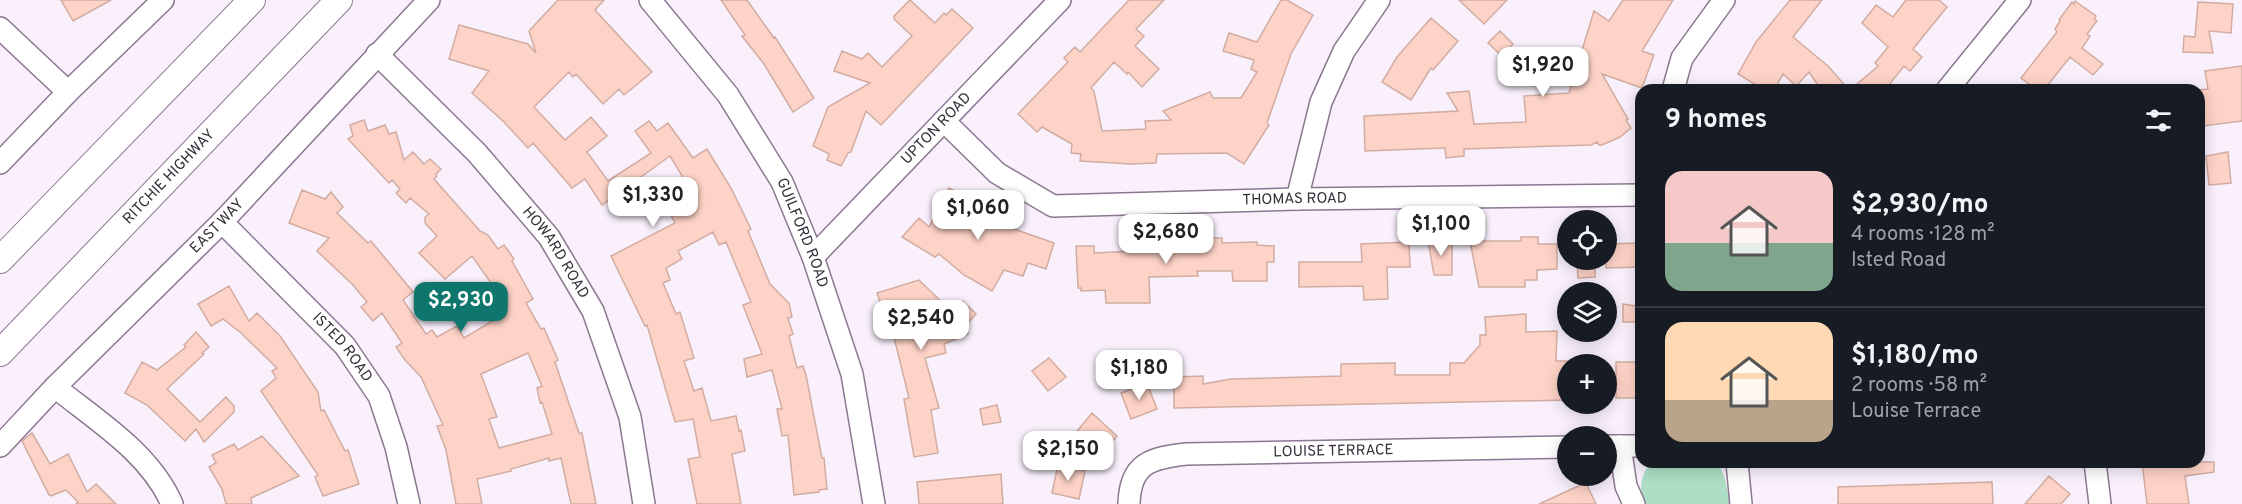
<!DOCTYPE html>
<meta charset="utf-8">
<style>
:root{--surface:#171b24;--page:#242831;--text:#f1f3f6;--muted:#9ea1a6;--line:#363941;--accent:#0f766e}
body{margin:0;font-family:Overpass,sans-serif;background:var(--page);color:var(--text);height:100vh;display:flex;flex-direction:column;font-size:22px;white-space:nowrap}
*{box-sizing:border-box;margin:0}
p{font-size:20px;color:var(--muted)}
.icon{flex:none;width:33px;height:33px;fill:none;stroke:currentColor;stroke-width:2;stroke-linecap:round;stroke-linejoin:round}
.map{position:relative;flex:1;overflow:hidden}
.panel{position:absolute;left:1635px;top:84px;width:570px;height:384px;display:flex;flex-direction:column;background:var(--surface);border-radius:18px;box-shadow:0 3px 15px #0003}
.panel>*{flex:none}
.buttons{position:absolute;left:1557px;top:210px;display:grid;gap:12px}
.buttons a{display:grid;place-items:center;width:60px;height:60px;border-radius:50%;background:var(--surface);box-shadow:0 3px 15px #0003;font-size:30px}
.price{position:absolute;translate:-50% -51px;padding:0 14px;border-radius:12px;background:#fff;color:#222;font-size:20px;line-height:39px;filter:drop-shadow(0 2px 3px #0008)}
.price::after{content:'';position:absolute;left:50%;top:36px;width:18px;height:14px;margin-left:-9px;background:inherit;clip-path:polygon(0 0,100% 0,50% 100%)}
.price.on{background:var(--accent);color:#fff}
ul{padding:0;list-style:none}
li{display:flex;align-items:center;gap:18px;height:150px;padding:0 30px}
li+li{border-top:2px solid var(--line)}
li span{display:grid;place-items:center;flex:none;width:168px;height:120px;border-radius:18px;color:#555}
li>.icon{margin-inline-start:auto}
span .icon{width:72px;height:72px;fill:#fffc;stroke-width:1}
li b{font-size:26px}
h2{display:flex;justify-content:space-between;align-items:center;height:72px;padding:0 30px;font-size:26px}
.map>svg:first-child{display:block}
.green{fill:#acdfc6}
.building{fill:#fed3c7;stroke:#d1aca2;stroke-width:1.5;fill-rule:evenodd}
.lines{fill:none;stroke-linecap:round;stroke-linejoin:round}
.minor-casing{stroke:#8c7791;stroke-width:24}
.major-casing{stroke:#8c7791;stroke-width:28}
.minor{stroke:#fff;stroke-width:21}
.major{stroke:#fff;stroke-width:26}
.labels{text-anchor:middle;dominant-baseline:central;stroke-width:4.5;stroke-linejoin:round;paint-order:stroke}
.street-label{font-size:15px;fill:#362e39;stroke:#f9f0fb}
</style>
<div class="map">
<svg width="2242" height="504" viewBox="0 0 2242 504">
<rect width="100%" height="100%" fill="#f9f0fb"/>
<path class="green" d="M 1651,462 L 1718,462 L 1725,479 L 1730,504 L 1644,504 C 1638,488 1641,475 1651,462 Z"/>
<path class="building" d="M 61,0 L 111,0 L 73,21 Z
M 558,0 L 604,0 L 595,10 L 652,72 L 624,95 L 619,89 L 603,104 L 576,74 L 573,77 L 569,72 L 534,107 L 565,140 L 591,117 L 607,136 L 587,152 L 608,181 L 651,153 L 635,131 L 649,121 L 657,131 L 668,123 L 693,158 L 707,149 L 731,188 L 751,229 L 748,231 L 770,284 L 789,303 L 792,317 L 788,318 L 793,334 L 789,336 L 797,368 L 803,366 L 806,375 L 822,458 L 824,458 L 827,489 L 819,490 L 819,492 L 794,495 L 788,435 L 782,436 L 777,409 L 782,409 L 772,370 L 747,377 L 744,359 L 762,354 L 743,305 L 751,302 L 726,242 L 719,245 L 713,232 L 678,251 L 682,259 L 666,268 L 670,280 L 663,283 L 676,314 L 680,312 L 694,358 L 684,361 L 694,391 L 702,388 L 711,421 L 736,416 L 739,431 L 741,430 L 745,451 L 732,454 L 741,504 L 697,504 L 688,459 L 700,457 L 693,419 L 675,422 L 647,325 L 645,326 L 611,256 L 675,223 L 662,198 L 687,184 L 670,156 L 602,205 L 585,179 L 572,188 L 533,143 L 528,148 L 504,122 L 472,93 L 489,71 L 449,59 L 459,25 L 528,44 L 536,53 L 529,31 Z
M 721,0 L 747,0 L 774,38 L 775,37 L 814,98 L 793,112 L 764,64 L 742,36 L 745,35 Z
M 910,0 L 935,23 L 944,13 L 946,15 L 952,9 L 973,28 L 881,125 L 866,111 L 851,152 L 848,153 L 841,166 L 827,160 L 829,154 L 813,146 L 828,107 L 870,83 L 834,71 L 842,51 L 862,59 L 868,53 L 882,67 L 912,36 L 894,19 L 894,16 Z
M 1129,0 L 1164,0 L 1136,29 L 1144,36 L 1135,46 L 1159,69 L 1142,87 L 1128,72 L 1127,74 L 1114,62 L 1091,88 L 1094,91 L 1102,131 L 1146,129 L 1145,121 L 1171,120 L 1163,111 L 1210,92 L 1213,98 L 1241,98 L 1257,72 L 1251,69 L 1254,60 L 1223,51 L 1229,33 L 1257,42 L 1281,0 L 1287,0 L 1313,15 L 1291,54 L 1267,123 L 1269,125 L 1244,164 L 1227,153 L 1157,154 L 1156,163 L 1131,164 L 1080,161 L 1081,154 L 1071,153 L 1072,144 L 1042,127 L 1037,132 L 1018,114 L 1068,62 L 1064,58 L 1075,47 L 1080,52 Z
M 1459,0 L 1507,0 L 1484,24 Z
M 1623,0 L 1673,0 L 1642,51 L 1654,55 L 1642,88 L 1602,74 L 1628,119 L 1626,120 L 1631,128 L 1620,137 L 1602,145 L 1599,145 L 1597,142 L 1591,145 L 1464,149 L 1464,156 L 1446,158 L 1445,148 L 1365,151 L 1364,116 L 1458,111 L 1447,93 L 1469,91 L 1474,124 L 1526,122 L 1524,96 L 1569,93 L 1594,11 L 1609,21 Z
M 1790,0 L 1822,0 L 1793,37 L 1828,66 L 1849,90 L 1821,90 L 1809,72 L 1796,86 L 1783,74 L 1774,90 L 1764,90 L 1738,74 L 1756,42 Z
M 1906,0 L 1939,0 L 1947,7 L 1913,49 L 1922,57 L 1910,71 L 1904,66 L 1885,90 L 1850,90 L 1878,66 L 1875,63 L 1888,47 L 1862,23 L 1876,5 L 1893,17 Z
M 2075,1 L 2096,16 L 2094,19 L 2097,21 L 2087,34 L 2090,36 L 2082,48 L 2103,64 L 2093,75 L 2070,57 L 2044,90 L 2037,90 L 2021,78 L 2057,32 L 2055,29 L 2060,21 L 2059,20 L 2072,2 L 2074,4 Z
M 2198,2 L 2233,4 L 2231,33 L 2209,31 L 2213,53 L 2183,52 L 2184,36 L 2195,37 Z
M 1431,18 L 1458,41 L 1433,70 L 1431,68 L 1411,100 L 1382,82 L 1397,57 Z
M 1500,31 L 1513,44 L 1502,56 L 1488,43 Z
M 2242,66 L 2242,121 L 2203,126 L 2203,123 L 2199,124 L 2199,90 L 2208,89 L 2205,71 Z
M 364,120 L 368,131 L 385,125 L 389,134 L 396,132 L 404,160 L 413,152 L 424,164 L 430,159 L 441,169 L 436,174 L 437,176 L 434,179 L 480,231 L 488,235 L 498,249 L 504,245 L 514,259 L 512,261 L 533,299 L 526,303 L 541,329 L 544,328 L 558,360 L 555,362 L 579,433 L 582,433 L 596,504 L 571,504 L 561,458 L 549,461 L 549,458 L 511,469 L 511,471 L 477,479 L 482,504 L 456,504 L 446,450 L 437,426 L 443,425 L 421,377 L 405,360 L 396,347 L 402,343 L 382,313 L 373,321 L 361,307 L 367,302 L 353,285 L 317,251 L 329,238 L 289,223 L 302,190 L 325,199 L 331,192 L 343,207 L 337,213 L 368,243 L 371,241 L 413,292 L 403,300 L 426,334 L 432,330 L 437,337 L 457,326 L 464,338 L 494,320 L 485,306 L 501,297 L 472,256 L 445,279 L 419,253 L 437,236 L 425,223 L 425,217 L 429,214 L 410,198 L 406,203 L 396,193 L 400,189 L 392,180 L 389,183 L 348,139 L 353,136 L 350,125 ZM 528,353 L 542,386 L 537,388 L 540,403 L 542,402 L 552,434 L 499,448 L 489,419 L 497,417 L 481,374 Z
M 2228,152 L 2231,183 L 2209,185 L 2206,156 Z
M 949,188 L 1007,218 L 1003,225 L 1054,243 L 1046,269 L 1028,263 L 1023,276 L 1004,270 L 992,291 L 964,275 L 939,254 L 935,257 L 902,237 L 919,218 L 929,227 Z
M 1147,217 L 1149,251 L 1189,250 L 1189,238 L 1222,238 L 1222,243 L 1257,242 L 1257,245 L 1274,246 L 1274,262 L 1267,262 L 1267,281 L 1233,281 L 1232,271 L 1197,271 L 1198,276 L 1149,277 L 1150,303 L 1106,303 L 1105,290 L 1081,291 L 1081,288 L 1078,288 L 1076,246 L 1094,246 L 1094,253 L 1134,251 L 1134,218 Z
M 1521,237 L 1538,237 L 1538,244 L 1557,244 L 1557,269 L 1537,270 L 1537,280 L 1525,280 L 1525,287 L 1479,287 L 1470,241 L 1521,241 Z
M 1428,241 L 1452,242 L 1452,275 L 1434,275 Z
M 1409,242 L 1410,267 L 1387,267 L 1388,299 L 1364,300 L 1363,286 L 1299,287 L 1299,262 L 1362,262 L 1361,244 Z
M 1641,243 L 1641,267 L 1606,268 L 1606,244 Z
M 1577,260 L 1595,260 L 1595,277 L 1578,278 Z
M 919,280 L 952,312 L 963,301 L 976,314 L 965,326 L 968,334 L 944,344 L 946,353 L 925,358 L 939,408 L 931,410 L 938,453 L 914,457 L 904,399 L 909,398 L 891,325 L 888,326 L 877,293 Z
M 229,286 L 249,321 L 257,313 L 280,336 L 318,392 L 321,411 L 324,410 L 345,451 L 348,450 L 359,484 L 323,496 L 315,477 L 318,475 L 261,391 L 276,378 L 272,371 L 277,368 L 241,333 L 223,319 L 211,326 L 198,304 Z
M 1623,304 L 1641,307 L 1641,322 L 1623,322 Z
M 1526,314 L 1526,332 L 1557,331 L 1556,361 L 1568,361 L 1568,400 L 1174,408 L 1174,377 L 1203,376 L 1203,384 L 1231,379 L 1341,376 L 1341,364 L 1395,363 L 1395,375 L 1450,375 L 1450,363 L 1464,363 L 1480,345 L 1480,335 L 1486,335 L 1485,317 Z
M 196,332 L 209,347 L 202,353 L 204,354 L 167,389 L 200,422 L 226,397 L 234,406 L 234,412 L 204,442 L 196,429 L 185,441 L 147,405 L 125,393 L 142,362 L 157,370 L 186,347 L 184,345 Z
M 1049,358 L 1066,377 L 1048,391 L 1032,371 Z
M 1616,362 L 1641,362 L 1641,398 L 1616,398 Z
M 1147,383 L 1157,409 L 1131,419 L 1121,393 Z
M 997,405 L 1001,422 L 983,425 L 980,409 Z
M 1092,413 L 1117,436 L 1106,449 L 1100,445 L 1095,452 L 1074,435 Z
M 32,433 L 50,464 L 68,454 L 87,492 L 96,484 L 116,504 L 76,504 L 78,502 L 66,490 L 51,496 L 49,495 L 22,441 Z
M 262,436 L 299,476 L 251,498 L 252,504 L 226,504 L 222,489 L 209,467 L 216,463 L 212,455 L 234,444 L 238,450 Z
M 2142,462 L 2214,462 L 2214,472 L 2185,476 L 2189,504 L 2147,504 Z
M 1058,465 L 1085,471 L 1079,499 L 1052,493 Z
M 1001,474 L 1003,504 L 919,504 L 917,482 Z
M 2049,476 L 2070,494 L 2061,504 L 2025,504 Z
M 1992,482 L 1993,504 L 1838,504 L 1838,487 Z
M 1586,483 L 1596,504 L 1539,504 L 1574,488 Z"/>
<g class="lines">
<g class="minor-casing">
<g id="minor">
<path id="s1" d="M 650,0 L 728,95 L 782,182 L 813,257 L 852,374 L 874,504"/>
<path d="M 0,28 L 68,92"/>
<path id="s2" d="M 377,54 L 477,153 L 549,237 L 593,311 L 630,417 L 644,504"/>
<path d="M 1673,90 L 1682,58 L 1724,0"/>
<path d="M 1947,90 L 2020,0"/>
<path id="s3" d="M 944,121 L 997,173 L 1053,206 L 1297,199 L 1641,195"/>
<path d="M 0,163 L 68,92 L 163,0"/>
<path d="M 1297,199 L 1321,102 L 1344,51 L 1379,0"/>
<path id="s4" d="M 222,222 L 345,346 L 379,396 L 396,447 L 409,504"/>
<path id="s5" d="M 813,257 L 1060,0"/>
<path d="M 55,387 C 97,421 150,453 172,504"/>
<path id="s6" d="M 0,446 L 55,387 L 222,222 L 429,0"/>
<path d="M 1606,446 L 1641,446"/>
<path d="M 1620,446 L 1626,486 L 1634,504"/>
<path d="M 1737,462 L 1741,504"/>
<path d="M 2095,462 L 2100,504"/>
<path id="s7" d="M 1129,504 C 1130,463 1151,458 1186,454 L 1568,447"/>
</g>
</g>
<g class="major-casing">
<g id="major">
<path d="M 0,260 L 252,0"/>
<path id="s8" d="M 0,353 L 339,0"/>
</g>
</g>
<use href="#minor" class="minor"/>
<use href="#major" class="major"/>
</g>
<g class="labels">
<g class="street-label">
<text stroke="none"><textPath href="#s5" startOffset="178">UPTON ROAD</textPath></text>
<text stroke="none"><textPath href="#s8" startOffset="244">RITCHIE HIGHWAY</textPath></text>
<text stroke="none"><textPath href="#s3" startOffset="381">THOMAS ROAD</textPath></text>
<text stroke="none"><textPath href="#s6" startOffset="309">EAST WAY</textPath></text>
<text stroke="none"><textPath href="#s1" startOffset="280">GUILFORD ROAD</textPath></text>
<text stroke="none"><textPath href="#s2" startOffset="268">HOWARD ROAD</textPath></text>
<text stroke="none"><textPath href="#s4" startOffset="174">ISTED ROAD</textPath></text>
<text stroke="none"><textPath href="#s7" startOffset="234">LOUISE TERRACE</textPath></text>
</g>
</g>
</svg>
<div class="buttons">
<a><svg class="icon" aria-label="locate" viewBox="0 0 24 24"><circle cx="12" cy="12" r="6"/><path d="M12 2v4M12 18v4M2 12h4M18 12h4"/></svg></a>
<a><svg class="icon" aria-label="layers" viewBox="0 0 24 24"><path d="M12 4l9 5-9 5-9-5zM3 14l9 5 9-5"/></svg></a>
<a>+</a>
<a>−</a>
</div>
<b class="price" style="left:1543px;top:98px">$1,920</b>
<b class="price" style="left:653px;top:228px">$1,330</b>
<b class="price" style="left:978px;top:241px">$1,060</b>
<b class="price" style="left:1441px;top:257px">$1,100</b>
<b class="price" style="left:1166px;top:265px">$2,680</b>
<b class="price on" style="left:461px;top:333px">$2,930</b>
<b class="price" style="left:921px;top:351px">$2,540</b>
<b class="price" style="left:1139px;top:401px">$1,180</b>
<b class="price" style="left:1068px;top:482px">$2,150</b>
<section class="panel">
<h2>9 homes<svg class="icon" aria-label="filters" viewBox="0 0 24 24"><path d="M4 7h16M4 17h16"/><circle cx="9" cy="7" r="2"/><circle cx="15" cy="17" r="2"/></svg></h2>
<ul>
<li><span style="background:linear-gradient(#f6c9c9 60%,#7fa58c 0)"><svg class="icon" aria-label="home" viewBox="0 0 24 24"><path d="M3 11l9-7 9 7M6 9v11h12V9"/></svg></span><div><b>$2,930/mo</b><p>4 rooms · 128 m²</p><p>Isted Road</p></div></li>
<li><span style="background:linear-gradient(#ffd9b3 65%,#b9a48a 0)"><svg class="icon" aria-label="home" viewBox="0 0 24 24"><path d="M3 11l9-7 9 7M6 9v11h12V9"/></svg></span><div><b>$1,180/mo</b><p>2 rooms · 58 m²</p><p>Louise Terrace</p></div></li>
</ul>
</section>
</div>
